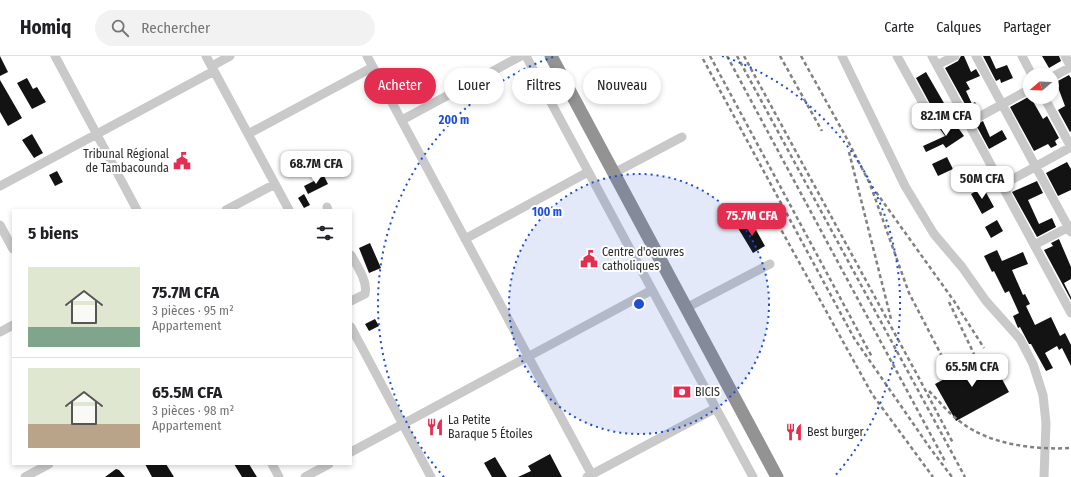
<!DOCTYPE html>
<html lang="fr">
<meta charset="utf-8">
<style>
:root{--surface:#fff;--page:#f2f2f2;--text:#202124;--muted:#757577;--line:#e0e0e0;--accent:#e42e51}
body{margin:0;font-family:"Fira Sans Condensed",sans-serif;background:var(--page);color:var(--text);height:100vh;display:flex;flex-direction:column;font-size:15px;white-space:nowrap}
*{box-sizing:border-box;margin:0}
p{font-size:13px;color:var(--muted)}
.icon{flex:none;width:22px;height:22px;fill:none;stroke:currentColor;stroke-width:2;stroke-linecap:round;stroke-linejoin:round}
.map{position:relative;flex:1;overflow:hidden}
.details{position:absolute;left:12px;top:153px;width:340px;height:256px;display:flex;flex-direction:column;background:var(--surface);border-radius:0px;box-shadow:0 2px 6px #0003}
.details>*{flex:none}
.guide{position:absolute;left:364px;top:12px;width:380px;height:36px;display:flex;gap:8px}
.needle{width:26px;rotate:251deg}
.fabs{position:absolute;left:1023px;top:12px;display:grid;gap:8px}
.fabs a{display:grid;place-items:center;width:36px;height:36px;border-radius:50%;background:var(--surface);box-shadow:0 2px 6px #0003;font-size:20px}
.price{position:absolute;translate:-50% -34px;padding:0 9px;border-radius:8px;background:#fff;color:#222;font-size:13px;line-height:26px;filter:drop-shadow(0 1px 2px #0008)}
.price::after{content:'';position:absolute;left:50%;top:24px;width:12px;height:9px;margin-left:-6px;background:inherit;clip-path:polygon(0 0,100% 0,50% 100%)}
.price.current{background:var(--accent);color:#fff}
ul{padding:0;list-style:none}
li{display:flex;align-items:center;gap:12px;height:100px;padding:0 16px}
li+li{border-top:1px solid var(--line)}
li span{display:grid;place-items:center;flex:none;width:112px;height:80px;border-radius:0px;color:#555}
li>.icon{margin-inline-start:auto}
span .icon{width:48px;height:48px;fill:#fffc;stroke-width:1}
li b{font-size:17px}
h2{display:flex;justify-content:space-between;align-items:center;height:48px;padding:0 16px;font-size:17px}
.tag{padding:0 14px;border-radius:18px;background:var(--surface);box-shadow:0 2px 6px #0003;font-size:14px;line-height:36px}
.tag.current{background:var(--accent);color:#fff}
header{display:flex;align-items:center;gap:24px;box-sizing:border-box;height:56px;padding:0 20px;background:var(--surface);border-bottom:1px solid var(--line)}
header strong{font-size:19px}
nav{display:flex;gap:22px;margin-inline-start:auto;font-size:14px}
.search{width:280px;height:36px;background:var(--page);display:flex;align-items:center;gap:10px;box-sizing:border-box;padding:0 14px;border-radius:22px;color:var(--muted);font-size:15px}
.map>svg:first-child{display:block}
.building{fill:#131313}
.lines{fill:none;stroke-linecap:round;stroke-linejoin:round}
.minor{stroke:#c9c9c9;stroke-width:9}
.highway{stroke:#939393;stroke-width:13}
.rail{stroke:#818181;stroke-width:2.5;stroke-dasharray:4 3;stroke-linecap:butt}
.ring{fill:none;stroke:#1d4ed8;stroke-width:2;stroke-dasharray:2 4}
.labels{text-anchor:middle;dominant-baseline:central;stroke-width:4;stroke-linejoin:round;paint-order:stroke}
.poi-label{font-size:12px;fill:#2c2c2c;stroke:#fff;text-anchor:start}
.centre{fill:#1d4ed8;stroke:#fff;stroke-width:2}
.ring-label{font-size:12px;text-anchor:middle;font-weight:bold;fill:#1d4ed8;stroke:#fff;stroke-width:4;stroke-linejoin:round;paint-order:stroke}
</style>
<header>
<strong>Homiq</strong>
<div class="search"><svg class="icon" aria-label="search" viewBox="0 0 24 24"><circle cx="10" cy="10" r="6"/><path d="M15 15l6 6"/></svg>Rechercher</div>
<nav><a>Carte</a><a>Calques</a><a>Partager</a></nav>
</header>
<div class="map">
<svg width="1071" height="421" viewBox="0 0 1071 421">
<rect width="100%" height="100%" fill="#fff"/>
<path class="building" d="M 0,0 L 8,16 L 0,20 Z
M 961,0 L 964,0 L 971,16 L 976,13 L 980,20 L 966,26 L 970,33 L 966,35 L 972,48 L 975,46 L 979,54 L 971,59 L 945,12 L 958,5 Z
M 983,0 L 990,0 L 996,13 L 1007,9 L 1013,22 L 1001,27 L 1000,23 L 996,25 Z
M 1042,0 L 1059,0 L 1061,5 L 1049,12 Z
M 926,16 L 948,54 L 946,55 L 947,56 L 937,61 L 916,22 Z
M 1069,19 L 1071,22 L 1071,75 L 1070,76 L 1058,54 L 1065,50 L 1056,26 Z
M 27,22 L 33,33 L 37,31 L 46,46 L 32,53 L 17,27 Z
M 0,24 L 22,62 L 8,70 L 0,56 Z
M 1030,40 L 1043,63 L 1047,60 L 1059,82 L 1055,85 L 1057,89 L 1051,92 L 1048,88 L 1034,95 L 1010,51 Z
M 983,65 L 990,81 L 1002,74 L 1007,83 L 989,93 L 976,69 Z
M 954,66 L 964,80 L 946,92 L 943,88 L 926,96 L 923,90 L 945,80 L 940,73 Z
M 32,78 L 43,97 L 34,102 L 22,84 Z
M 947,101 L 953,113 L 938,120 L 932,108 Z
M 1067,106 L 1071,113 L 1071,134 L 1058,140 L 1046,117 Z
M 57,115 L 63,126 L 55,130 L 49,119 Z
M 324,120 L 328,128 L 308,138 L 304,130 Z
M 1037,125 L 1043,137 L 1028,144 L 1039,168 L 1052,162 L 1056,171 L 1037,181 L 1012,136 Z
M 983,131 L 994,151 L 982,158 L 971,138 Z
M 304,138 L 310,149 L 304,152 L 298,142 Z
M 997,164 L 1003,175 L 991,182 L 985,171 Z
M 751,165 L 765,190 L 753,197 L 738,172 Z
M 1059,183 L 1071,211 L 1071,223 L 1064,227 L 1071,241 L 1071,244 L 1044,194 L 1053,190 L 1051,187 Z
M 370,187 L 381,212 L 369,217 L 359,192 Z
M 997,194 L 1002,205 L 1023,196 L 1028,208 L 1012,214 L 1023,239 L 1025,238 L 1030,248 L 1026,250 L 1035,269 L 1051,261 L 1060,280 L 1065,277 L 1071,289 L 1071,310 L 1062,292 L 1059,294 L 1057,290 L 1045,297 L 1053,312 L 1046,315 L 1031,288 L 1029,288 L 1020,271 L 1018,272 L 1013,260 L 1019,257 L 1009,235 L 1005,237 L 994,215 L 992,216 L 984,200 Z
M 375,263 L 379,270 L 369,275 L 365,268 Z
M 989,299 L 1009,336 L 956,365 L 935,328 Z
M 550,398 L 562,421 L 518,421 L 531,415 L 528,410 Z
M 495,401 L 507,421 L 492,421 L 484,407 Z
M 145,408 L 166,408 L 174,421 L 152,421 Z
M 234,408 L 249,408 L 257,421 L 242,421 Z
M 116,413 L 119,414 L 125,421 L 105,421 Z"/>
<g class="lines">
<path class="minor" d="M 55,0 L 137,154
M 206,0 L 289,154
M 367,0 L 593,421
M 526,0 L 753,421
M 842,0 L 905,130 L 934,178 L 962,211 L 986,245 L 1020,283 L 1033,308 L 1043,339 L 1046,367 L 1044,421
M 897,0 L 935,69 L 962,55
M 932,0 L 1071,257
M 976,0 L 1071,176
M 1022,0 L 1032,19
M 1065,0 L 1071,11
M 937,9 L 955,0
M 212,10 L 230,0
M 1052,21 L 1071,11
M 1044,41 L 1071,91
M 402,64 L 521,0
M 968,67 L 1030,33
M 248,78 L 373,11
M 614,117 L 682,81
M 1002,129 L 1071,91
M 0,130 L 214,15
M 327,151 L 328,154
M 226,154 L 275,128
M 0,169 L 13,193
M 465,183 L 588,116
M 1034,189 L 1071,170
M 351,199 C 357,210 368,225 365,238 L 351,245
M 686,252 L 770,208
M 351,271 L 431,421
M 0,276 L 13,269
M 351,396 L 652,234
M 272,408 L 279,421
M 25,421 L 49,408
M 305,421 L 329,408
M 587,421 L 716,352"/>
<path class="highway" d="M 551,0 L 777,421"/>
<path class="rail" d="M 710,0 L 872,301
M 727,0 L 946,407
M 737,0 L 965,421
M 744,0 L 920,324 L 953,387
M 780,0 L 822,75
M 801,0 L 846,81 L 870,128 L 909,237 L 946,308
M 703,3 L 854,282 L 930,392 L 952,421
M 849,96 L 891,263
M 876,136 L 954,245 L 984,292
M 768,150 L 872,338 L 933,421
M 949,246 L 974,298
M 929,335 C 940,346 949,358 962,367 C 991,389 1036,394 1071,392"/>
</g>
<circle cx="639" cy="248" r="130" fill="#1d4ed8" fill-opacity=".12"/>
<g class="ring">
<circle cx="639" cy="248" r="130"/>
<path d="M444 421A261 261 0 0 1 556 0M722 0A261 261 0 0 1 834 421"/>
</g>
<defs>
<g id="civic-bare" transform="scale(1.38)"><path d="M-.6-6.5H3V-4.5H.6V-3L4-1V1h2V6H-6V1h2V-1L-.6-3ZM-1.2 2.5V6h2.4V2.5Z" fill="#e42e51" stroke="#fff" stroke-width="2.5" paint-order="stroke"/></g>
<g id="bank-bare" transform="scale(1.38)"><path d="M-6-4H6V4H-6ZM0-2.3a2.3 2.3 0 1 0 0 4.6a2.3 2.3 0 1 0 0-4.6Z" fill="#e42e51" stroke="#fff" stroke-width="2.5" paint-order="stroke"/></g>
<g id="restaurant-bare" transform="scale(1.38)"><path d="M-5-6h1v4h1v-4h1v4h1v-4h1v5L-1.5 .5V6h-2V.5L-5-1ZM5-6V6H3V1.5H1.5Q1.5-4 5-6Z" fill="#e42e51" stroke="#fff" stroke-width="2.5" paint-order="stroke"/></g>
</defs>
<g fill-rule="evenodd">
<use href="#civic-bare" x="182" y="105"/>
<use href="#civic-bare" x="589" y="203"/>
<use href="#bank-bare" x="682" y="336"/>
<use href="#restaurant-bare" x="435" y="371"/>
<use href="#restaurant-bare" x="794" y="376"/>
</g>
<g class="labels">
<g class="poi-label">
<text x="169" y="98" text-anchor="end">Tribunal Régional<tspan x="169" dy="14">de Tambacounda</tspan></text>
<text x="602" y="196">Centre d'oeuvres<tspan x="602" dy="14">catholiques</tspan></text>
<text x="695" y="336">BICIS</text>
<text x="448" y="364">La Petite<tspan x="448" dy="14">Baraque 5 Étoiles</tspan></text>
<text x="807" y="376">Best burger</text>
</g>
</g>
<circle cx="639" cy="248" r="6" class="centre"/>
<g class="ring-label">
<text x="454" y="68">200 m</text>
<text x="547" y="160">100 m</text>
</g>
</svg>
<div class="fabs">
<a><svg class="needle" viewBox="-14 -14 28 28"><path d="M0-13l5 13h-10z" fill="#e53935"/><path d="M0 13l5-13h-10z" fill="#757577"/></svg></a>
</div>
<b class="price" style="left:946px;top:81px">82.1M CFA</b>
<b class="price" style="left:316px;top:129px">68.7M CFA</b>
<b class="price" style="left:982px;top:144px">50M CFA</b>
<b class="price current" style="left:752px;top:181px">75.7M CFA</b>
<b class="price" style="left:972px;top:332px">65.5M CFA</b>
<div class="guide">
<a class="tag current">Acheter</a>
<a class="tag">Louer</a>
<a class="tag">Filtres</a>
<a class="tag">Nouveau</a>
</div>
<section class="details">
<h2>5 biens<svg class="icon" aria-label="filters" viewBox="0 0 24 24"><path d="M4 7h16M4 17h16"/><circle cx="9" cy="7" r="2"/><circle cx="15" cy="17" r="2"/></svg></h2>
<ul>
<li><span style="background:linear-gradient(#dfe7d0 75%,#7fa58c 0)"><svg class="icon" aria-label="home" viewBox="0 0 24 24"><path d="M3 11l9-7 9 7M6 9v11h12V9"/></svg></span><div><b>75.7M CFA</b><p>3 pièces · 95 m²</p><p>Appartement</p></div></li>
<li><span style="background:linear-gradient(#dfe7d0 70%,#b9a48a 0)"><svg class="icon" aria-label="home" viewBox="0 0 24 24"><path d="M3 11l9-7 9 7M6 9v11h12V9"/></svg></span><div><b>65.5M CFA</b><p>3 pièces · 98 m²</p><p>Appartement</p></div></li>
</ul>
</section>
</div>
